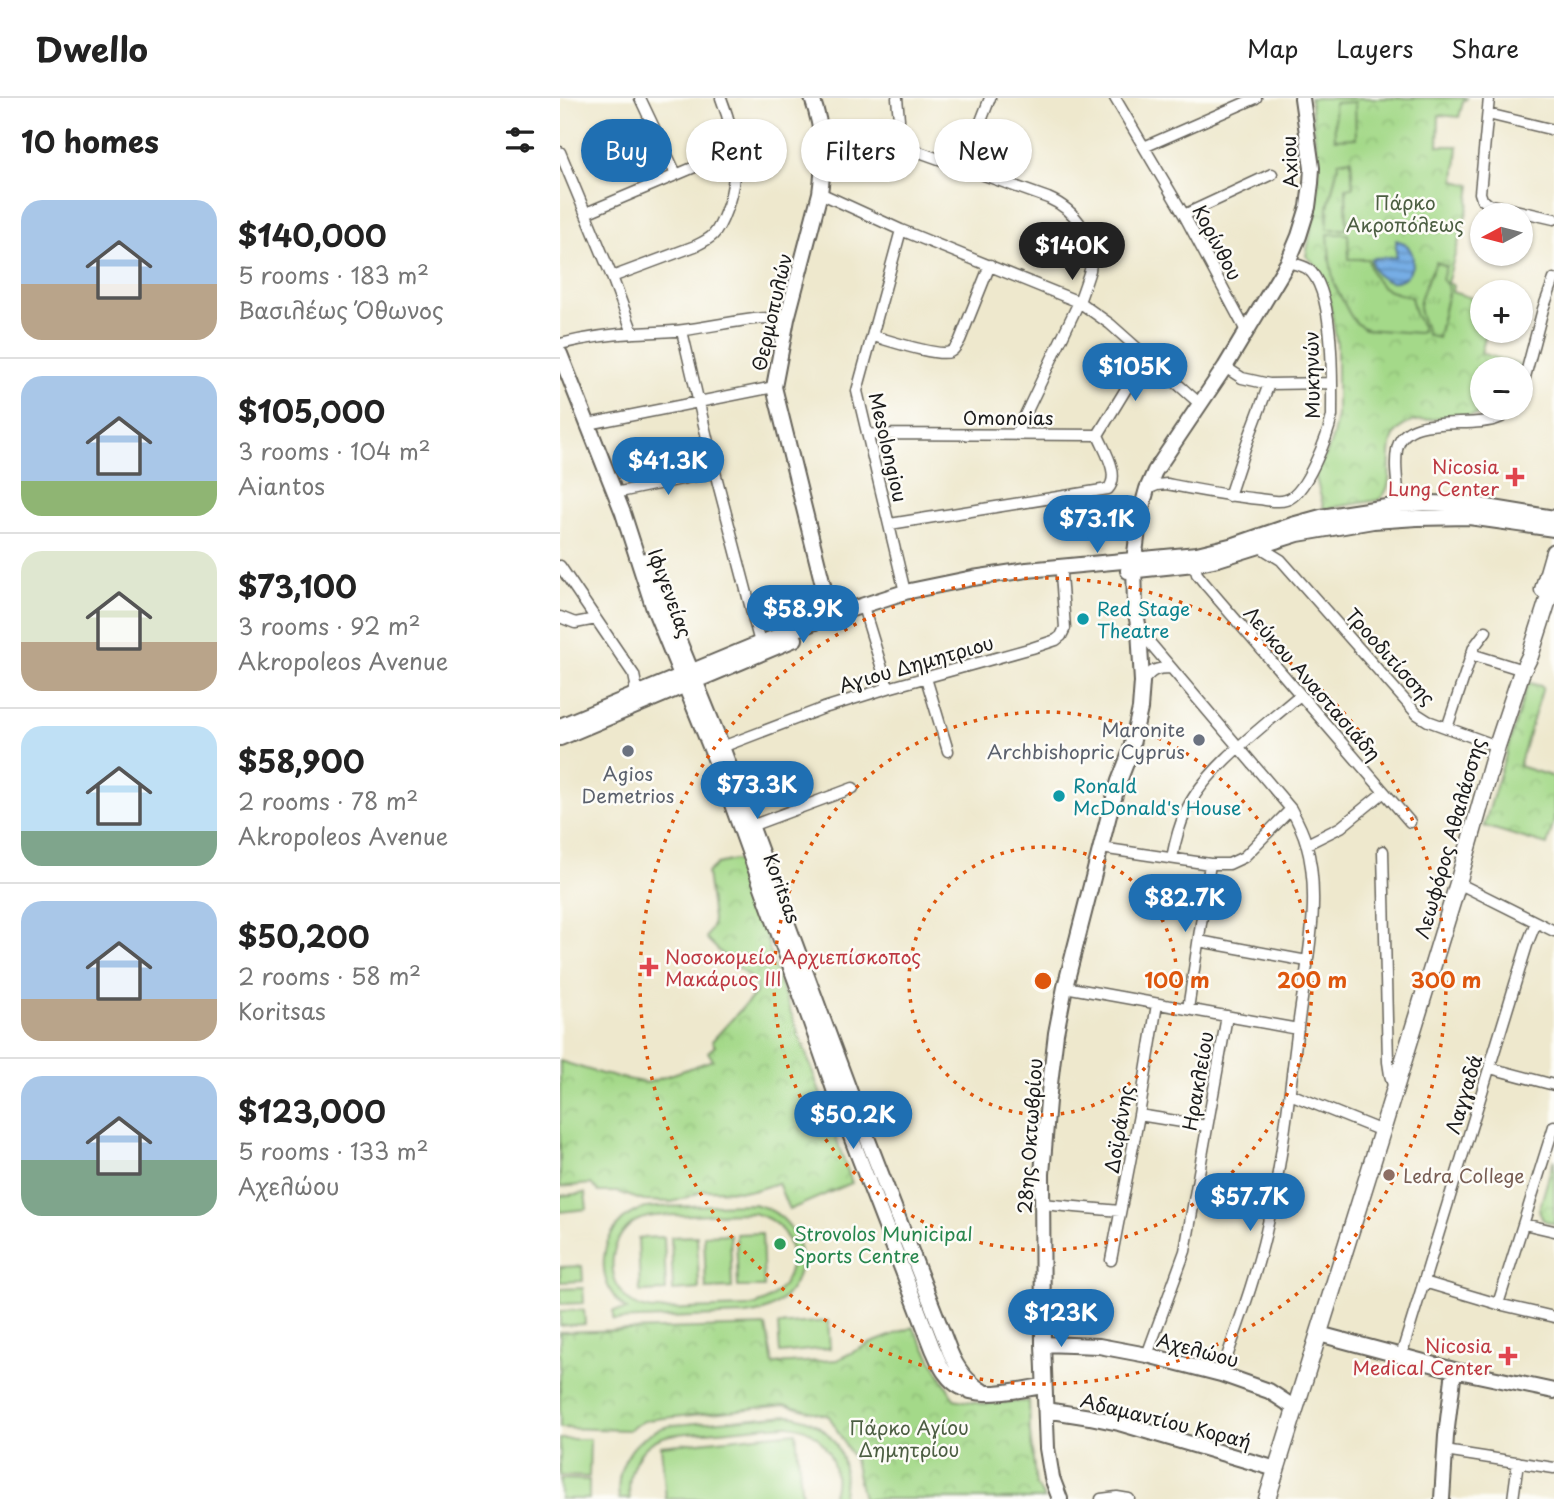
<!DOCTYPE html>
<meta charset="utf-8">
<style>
:root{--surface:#fff;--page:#f6f6f6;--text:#222;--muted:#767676;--line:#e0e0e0;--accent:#1f6fb2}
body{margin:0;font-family:"Playpen Sans",sans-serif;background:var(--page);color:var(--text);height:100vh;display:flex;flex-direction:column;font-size:26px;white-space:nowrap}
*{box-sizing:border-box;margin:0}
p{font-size:23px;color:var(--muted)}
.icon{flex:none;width:38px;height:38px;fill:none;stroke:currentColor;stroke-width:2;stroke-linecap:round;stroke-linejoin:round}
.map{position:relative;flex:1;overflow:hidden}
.panel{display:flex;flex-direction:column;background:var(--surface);width:560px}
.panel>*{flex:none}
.hud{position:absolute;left:21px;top:21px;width:665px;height:63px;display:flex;gap:14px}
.needle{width:46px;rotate:263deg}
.tools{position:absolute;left:910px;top:105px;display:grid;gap:14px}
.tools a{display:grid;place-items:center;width:63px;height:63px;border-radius:50%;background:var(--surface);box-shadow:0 2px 5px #0004;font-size:35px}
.price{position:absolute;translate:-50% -60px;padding:0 16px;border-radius:24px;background:var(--accent);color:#fff;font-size:23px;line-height:46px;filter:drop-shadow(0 2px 4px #0008)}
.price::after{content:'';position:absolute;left:50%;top:42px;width:21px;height:16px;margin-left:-10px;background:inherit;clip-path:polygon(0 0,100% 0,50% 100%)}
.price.selected{background:#222;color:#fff}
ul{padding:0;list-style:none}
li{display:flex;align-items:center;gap:21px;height:175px;padding:0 21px}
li+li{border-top:2px solid var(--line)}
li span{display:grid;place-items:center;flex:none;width:196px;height:140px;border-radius:21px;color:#555}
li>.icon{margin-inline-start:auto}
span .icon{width:84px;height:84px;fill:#fffc;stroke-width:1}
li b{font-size:30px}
h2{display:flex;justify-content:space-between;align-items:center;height:84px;padding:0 21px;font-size:30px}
.chip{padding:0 24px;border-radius:32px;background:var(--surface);box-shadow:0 2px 5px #0004;font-size:24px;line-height:63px}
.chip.selected{background:var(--accent);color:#fff}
header{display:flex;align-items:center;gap:42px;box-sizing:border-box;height:98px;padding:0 35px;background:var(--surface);border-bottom:2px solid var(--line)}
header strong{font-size:33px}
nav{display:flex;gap:38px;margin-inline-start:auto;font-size:24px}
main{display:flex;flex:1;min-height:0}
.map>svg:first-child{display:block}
.grass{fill:url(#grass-tufts);stroke:#607a52;stroke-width:2}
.park{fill:url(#park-crowns);stroke:#607a52;stroke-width:2;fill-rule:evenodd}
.pitch{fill:#a4d989;stroke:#607a52;stroke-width:2;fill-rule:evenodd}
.water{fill:url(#water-rules);stroke:#496480;stroke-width:2}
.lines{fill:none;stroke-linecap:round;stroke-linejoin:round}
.street-casing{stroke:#66635a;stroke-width:13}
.secondary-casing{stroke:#66635a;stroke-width:18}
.primary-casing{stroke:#66635a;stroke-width:19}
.street{stroke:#fff;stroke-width:10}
.secondary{stroke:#fff;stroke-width:14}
.primary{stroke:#fff;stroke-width:16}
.ring{fill:none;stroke:#de560d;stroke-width:3.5;stroke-dasharray:3.5 7}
.health-dot{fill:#e0444e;stroke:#fdfcf7;stroke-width:2.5}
.culture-dot{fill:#0f9aa8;stroke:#fdfcf7;stroke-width:2.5}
.worship-dot{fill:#6b7280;stroke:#fdfcf7;stroke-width:2.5}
.education-dot{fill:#8d6e63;stroke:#fdfcf7;stroke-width:2.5}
.leisure-dot{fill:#2e9e5b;stroke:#fdfcf7;stroke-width:2.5}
.labels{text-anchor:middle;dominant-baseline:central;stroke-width:5;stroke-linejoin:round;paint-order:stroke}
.street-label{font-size:19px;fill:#1c1c1c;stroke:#fdfcf7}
.park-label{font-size:19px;fill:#4c5e42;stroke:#fdfcf7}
.health-label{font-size:19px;fill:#be3a42;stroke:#fdfcf7;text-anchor:end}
.culture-label{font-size:19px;fill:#0d838f;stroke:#fdfcf7;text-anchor:start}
.worship-label{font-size:19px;fill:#5b616d;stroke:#fdfcf7;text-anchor:end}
.education-label{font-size:19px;fill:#785e54;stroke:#fdfcf7;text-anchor:start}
.leisure-label{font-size:19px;fill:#27864d;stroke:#fdfcf7;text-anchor:start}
.centre{fill:#de560d;stroke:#fdfcf7;stroke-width:3.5}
.ring-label{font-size:21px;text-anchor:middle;font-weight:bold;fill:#de560d;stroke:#fdfcf7;stroke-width:5;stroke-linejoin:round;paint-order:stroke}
</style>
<header>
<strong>Dwello</strong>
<nav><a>Map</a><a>Layers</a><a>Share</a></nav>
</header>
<main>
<section class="panel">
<h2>10 homes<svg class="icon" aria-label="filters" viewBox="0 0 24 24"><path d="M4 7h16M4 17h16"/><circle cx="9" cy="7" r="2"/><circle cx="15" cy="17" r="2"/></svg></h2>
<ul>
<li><span style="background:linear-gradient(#a9c7e8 60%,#b9a48a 0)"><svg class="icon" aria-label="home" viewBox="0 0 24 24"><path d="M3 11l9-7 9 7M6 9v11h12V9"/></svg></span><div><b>$140,000</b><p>5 rooms · 183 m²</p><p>Βασιλέως Όθωνος</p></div></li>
<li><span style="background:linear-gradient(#a9c7e8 75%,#8fb573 0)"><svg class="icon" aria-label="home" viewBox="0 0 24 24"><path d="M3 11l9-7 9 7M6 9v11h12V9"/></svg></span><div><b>$105,000</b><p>3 rooms · 104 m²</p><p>Aiantos</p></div></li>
<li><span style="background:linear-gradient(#dfe7d0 65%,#b9a48a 0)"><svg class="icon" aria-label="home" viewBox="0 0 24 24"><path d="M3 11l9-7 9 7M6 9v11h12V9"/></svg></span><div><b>$73,100</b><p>3 rooms · 92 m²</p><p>Akropoleos Avenue</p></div></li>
<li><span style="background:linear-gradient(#bfe0f5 75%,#7fa58c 0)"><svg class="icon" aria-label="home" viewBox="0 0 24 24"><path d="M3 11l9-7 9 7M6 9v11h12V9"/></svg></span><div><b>$58,900</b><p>2 rooms · 78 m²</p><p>Akropoleos Avenue</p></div></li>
<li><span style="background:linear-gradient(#a9c7e8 70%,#b9a48a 0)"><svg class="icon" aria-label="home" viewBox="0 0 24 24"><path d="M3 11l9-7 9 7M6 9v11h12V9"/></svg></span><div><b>$50,200</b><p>2 rooms · 58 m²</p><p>Koritsas</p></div></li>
<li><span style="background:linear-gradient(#a9c7e8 60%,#7fa58c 0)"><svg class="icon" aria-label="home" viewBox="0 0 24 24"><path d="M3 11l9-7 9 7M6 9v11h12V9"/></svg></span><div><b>$123,000</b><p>5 rooms · 133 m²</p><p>Αχελώου</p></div></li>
</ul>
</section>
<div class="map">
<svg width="994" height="1401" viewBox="0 0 994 1401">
<defs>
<pattern id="grass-tufts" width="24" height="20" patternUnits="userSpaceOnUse" patternTransform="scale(1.75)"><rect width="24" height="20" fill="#a4d989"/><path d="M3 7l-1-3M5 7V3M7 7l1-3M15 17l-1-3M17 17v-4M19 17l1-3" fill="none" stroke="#8dba76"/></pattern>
<pattern id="park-crowns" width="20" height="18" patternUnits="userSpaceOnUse" patternTransform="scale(1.75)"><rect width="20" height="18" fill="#a4d989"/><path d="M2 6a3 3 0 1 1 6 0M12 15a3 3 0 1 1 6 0" fill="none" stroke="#8dba76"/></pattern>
<pattern id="water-rules" width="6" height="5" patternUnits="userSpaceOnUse" patternTransform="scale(1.75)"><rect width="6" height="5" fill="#76ade5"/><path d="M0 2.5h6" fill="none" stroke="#608cb9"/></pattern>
</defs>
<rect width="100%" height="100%" fill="#fdfcf7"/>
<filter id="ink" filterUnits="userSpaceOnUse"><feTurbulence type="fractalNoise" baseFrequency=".0143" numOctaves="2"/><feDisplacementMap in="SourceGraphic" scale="14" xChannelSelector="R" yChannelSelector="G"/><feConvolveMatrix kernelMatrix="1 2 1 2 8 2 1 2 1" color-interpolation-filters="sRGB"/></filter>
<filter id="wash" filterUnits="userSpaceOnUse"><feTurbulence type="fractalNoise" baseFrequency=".00686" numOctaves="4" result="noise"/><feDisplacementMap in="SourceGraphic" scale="28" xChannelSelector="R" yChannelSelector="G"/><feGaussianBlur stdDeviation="1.57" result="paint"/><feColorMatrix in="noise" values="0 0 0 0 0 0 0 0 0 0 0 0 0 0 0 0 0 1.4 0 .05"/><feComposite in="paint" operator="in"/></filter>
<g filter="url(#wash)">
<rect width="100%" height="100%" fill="#eee8cd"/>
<path class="grass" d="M 791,61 L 793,90 L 786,91 L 787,131 L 767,132 L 768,109 L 779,63 Z
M 767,136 L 788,136 C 794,143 805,153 809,162 C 819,191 822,192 851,199 L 855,216 L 862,228 L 862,234 L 859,235 C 845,234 815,235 804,230 C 791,225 778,198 774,185 C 769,170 769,152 767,136 Z
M 875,164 L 886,168 L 886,185 L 889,189 L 878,240 L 867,237 C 866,227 859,218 859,209 C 858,198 872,176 875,164 Z"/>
<path class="park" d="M 750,0 L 907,0 L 903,4 L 899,19 L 879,17 L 878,48 L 898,48 L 895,83 L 911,87 L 908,110 L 887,185 L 893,187 L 892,194 L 922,203 L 922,233 L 927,233 L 921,255 L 960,267 L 958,271 L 922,271 L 922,310 L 941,310 L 936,313 L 925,316 L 855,323 C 810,335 845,385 818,402 L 764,411 L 755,376 L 766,357 L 773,338 L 777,318 L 777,246 L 768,196 L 757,168 L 746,158 L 757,101 L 759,75 ZM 791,61 L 793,89 L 786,90 L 787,131 L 767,131 L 768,109 L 779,63 ZM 768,136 L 788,136 L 789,161 L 808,161 C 813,189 826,193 851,199 L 855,216 L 862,228 L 862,234 L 858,235 L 805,231 L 795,224 L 789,215 L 774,186 L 770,163 ZM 876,164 L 886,168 L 882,181 L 889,190 L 878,240 L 867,237 C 866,227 859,218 859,209 C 858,200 872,174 876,164 Z
M 968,584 L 983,589 L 959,668 L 994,679 L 994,723 L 987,747 L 924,728 Z
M 174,762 L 179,763 L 182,769 L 207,840 L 213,867 L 247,958 L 292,1085 L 229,1112 L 218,1085 L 192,1093 L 145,1092 L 128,1099 L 112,1104 L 84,1103 L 58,1094 L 39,1094 L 31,1086 L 0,1089 L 0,963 L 42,976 L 87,985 L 153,962 L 148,954 L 155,948 L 152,943 L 196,895 L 196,885 L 160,854 L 146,840 L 152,829 L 153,821 L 147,775 L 157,766 Z
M 994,1061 L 994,1126 L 983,1122 L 979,1112 Z
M 206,1228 L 213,1266 L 277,1262 L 309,1246 L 353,1229 L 394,1301 L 423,1306 L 469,1303 L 470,1335 L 476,1387 L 485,1401 L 303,1401 L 294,1362 L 269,1318 L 226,1307 L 86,1322 L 68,1332 L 0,1330 L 0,1234 Z"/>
<path class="pitch" d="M 795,4 L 796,40 L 775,41 L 774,5 Z
M 25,1095 L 27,1111 L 0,1114 L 0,1098 Z
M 194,1106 C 260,1122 253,1210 186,1217 L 53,1222 L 53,1213 L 67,1212 C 51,1199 42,1181 44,1160 C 46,1137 62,1115 86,1110 C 100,1108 116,1109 130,1108 C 151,1107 173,1106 194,1106 ZM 193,1115 C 249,1128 241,1202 186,1209 L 98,1212 C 88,1212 80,1211 72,1205 C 44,1186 47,1140 76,1123 C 91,1115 112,1118 129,1117 C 150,1116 172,1115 193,1115 Z
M 202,1135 L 204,1189 L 178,1189 L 176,1136 Z
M 170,1136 L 172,1190 L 146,1191 L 144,1137 Z
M 137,1138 L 139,1191 L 113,1193 L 111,1139 Z
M 104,1139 L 106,1193 L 80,1194 L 78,1140 Z
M 22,1168 L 23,1183 L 0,1184 L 0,1169 Z
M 23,1190 L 24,1205 L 0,1206 L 0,1191 Z
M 24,1212 L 25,1226 L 0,1228 L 0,1213 Z
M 268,1223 L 270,1250 L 220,1255 L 218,1227 Z
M 229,1317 C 272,1324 292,1359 282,1401 L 271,1401 C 282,1377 271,1347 249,1333 C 243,1329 235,1328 228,1327 C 204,1328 181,1331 157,1333 C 140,1335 120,1334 103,1339 C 77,1348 66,1375 70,1401 L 59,1401 C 54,1364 78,1333 114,1327 Z
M 236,1334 L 242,1401 L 106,1401 L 101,1348 Z
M 0,1341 L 30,1341 L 29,1379 L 0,1378 Z
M 0,1381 L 29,1382 L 29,1401 L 0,1401 Z"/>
<path class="water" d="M 836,142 C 866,149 852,191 826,182 C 815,179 812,170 811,160 L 836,159 Z"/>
</g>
<g filter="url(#ink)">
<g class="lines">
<g class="street-casing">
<path id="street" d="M 80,0 L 116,76
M 555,0 L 624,117 L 686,233
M 929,0 L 920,95 L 922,101 L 928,106 L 994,121
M 928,16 L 994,32
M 261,28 L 278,30 L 334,45 L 488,100 C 516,112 536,140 530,172 C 527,182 523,193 519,204 L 456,336
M 334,45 L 339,21 L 337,0
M 584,49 L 696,0
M 0,54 L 52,179 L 73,235
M 403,69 L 430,0
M 260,95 L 341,132 L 519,204 L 550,226 L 640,306
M 26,115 L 175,52
M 624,117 L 712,76
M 341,132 L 297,293 L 345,494
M 52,179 L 135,148 C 141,145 148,142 153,137 C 161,129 164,117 168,107 C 180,71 175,35 161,0
M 122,233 L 155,374 L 200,545
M 313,238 C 328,242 377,259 390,254 C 395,252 397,247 400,242 L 430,167
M 0,246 C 25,240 50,236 75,235 C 92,234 108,234 124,232 C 153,229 200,216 227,221
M 665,269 L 682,280 L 709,286 L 771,285
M 961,294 L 983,211 L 994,181
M 28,326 L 214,289
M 308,336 L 538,337
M 538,337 L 586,258
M 587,391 L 597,387 L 607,386 C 638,392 668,398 699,401 C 708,402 718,405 726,402 C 746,397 768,337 772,318 C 772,285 775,192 748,171 C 742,167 734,166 728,164
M 55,395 L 155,374
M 669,398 L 685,350 L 709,286
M 840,407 C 838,389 834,370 837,352 C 843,313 911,332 939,320 C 945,318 948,314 952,310
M 330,426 L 548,391 C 561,377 544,352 538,337
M 700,449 L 721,462 L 857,616 L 868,623 L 937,648
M 634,466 L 637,476 L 645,486 L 850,724
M 0,468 L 74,577 L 76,587 L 72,597
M 305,515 L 328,590
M 0,519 L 15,525 L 36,521
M 579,532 L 731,711 C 737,722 743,733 746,745 C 763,802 745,872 738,929 C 729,998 722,1067 706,1134 C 695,1182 677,1229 661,1276
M 911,556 L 963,572
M 366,580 L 388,653
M 582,584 C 592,572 595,570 611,570
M 887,630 L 914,549 L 926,533
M 162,649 L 264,610 L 328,590 L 472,550 L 496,542 L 501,538 L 505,530 L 501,476
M 191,728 L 293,690
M 747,746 L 781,729 L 824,694
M 541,750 L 650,766 L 669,766 L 684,759 L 731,711
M 823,753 L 828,964 L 830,977 L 834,990
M 612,760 C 615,744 619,728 626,713 C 645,671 705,627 740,597
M 898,785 L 994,833
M 639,843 L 747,863
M 505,889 L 738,931
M 628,911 L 650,766
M 930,970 L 994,987
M 730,996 L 822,1033
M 579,1017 L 647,1028
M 482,1106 L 560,1113
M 964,1126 L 994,1133
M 551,1162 L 579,1017 L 597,906
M 864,1184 L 938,1206 L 994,1219
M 938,1206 L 994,1028
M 587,1257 L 625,1153 L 667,918
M 841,1258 L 967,847 L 976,824
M 885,1353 L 994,1370
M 541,1401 L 557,1399 L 569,1401
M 953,1401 L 958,1364"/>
</g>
<g class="secondary-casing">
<path id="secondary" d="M 252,0 C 264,34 265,60 260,95 L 227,221 L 214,289 L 266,499 L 273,517
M 0,256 L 63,415 L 93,508 L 160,673 L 250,922 L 285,1023 L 373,1251 C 377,1259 380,1269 386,1276 C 408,1307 452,1292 484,1288
M 86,462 L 162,649 L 301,1024 L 390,1254 C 397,1271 406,1283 422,1293
M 568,473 L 634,466 L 658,461 L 738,436 L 813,423 L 857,420 L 909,419 L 994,431
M 0,628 L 200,545 L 273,517 L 345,494 L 413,480 L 467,472 L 637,456 L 674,447 L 732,427 L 761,419 L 840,407 L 867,405 L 909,406 L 994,420
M 0,640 L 235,541
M 759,1236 L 894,1272 L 994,1293
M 483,1246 L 539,1248 L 587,1257 L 661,1276 L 709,1293 L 735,1310
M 486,1312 L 530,1319 L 559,1325 L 716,1371
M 500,1401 L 492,1380 L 487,1350 L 483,1246 L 482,1076 L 488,1003 L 496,935 L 505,889 L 549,717 L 559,683 L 570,655 L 580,611 L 582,584 L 579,531 L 575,511 L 574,463 L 580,416 L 587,391 L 595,373 L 665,269 L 728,164 L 739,138 L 748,109 L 751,85 L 752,70 L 742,0
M 882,1401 L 886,1338 L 894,1272"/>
</g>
<g class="primary-casing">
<path id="primary" d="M 983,492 L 994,454
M 707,1401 L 822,1033 L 898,785 L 937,648 L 961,576 L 970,558 L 994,483"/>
</g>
<use href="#street" class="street"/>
<use href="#secondary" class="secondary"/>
<use href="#primary" class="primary"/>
</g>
</g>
<g class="ring">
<circle cx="483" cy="883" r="134"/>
<circle cx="483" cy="883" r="269"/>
<circle cx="483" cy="883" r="403"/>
</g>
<g class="health-dot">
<path d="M951.5 368.5h7v7h7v7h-7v7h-7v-7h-7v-7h7z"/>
<path d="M85.5 858.5h7v7h7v7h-7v7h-7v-7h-7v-7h7z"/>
<path d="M944.5 1247.5h7v7h7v7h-7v7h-7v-7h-7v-7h7z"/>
</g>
<g class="culture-dot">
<circle cx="523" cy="521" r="7"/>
<circle cx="499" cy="698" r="7"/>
</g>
<g class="worship-dot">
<circle cx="639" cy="642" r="7"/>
<circle cx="68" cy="653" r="7"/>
</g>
<circle class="education-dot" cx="829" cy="1077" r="7"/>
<circle class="leisure-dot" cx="220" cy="1146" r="7"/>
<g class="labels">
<g class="street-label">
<text transform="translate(729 64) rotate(-93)">Axiou</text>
<text transform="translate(658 144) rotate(62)">Κορίνθου</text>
<text transform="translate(211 214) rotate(-77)">Θερμοπυλών</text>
<text transform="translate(751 277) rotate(-91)">Μυκηνών</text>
<text x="448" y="319">Omonoias</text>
<text transform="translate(329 349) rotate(77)">Mesolongiou</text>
<text transform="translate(111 495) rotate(70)">Ιφιγενείας</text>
<text transform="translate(831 558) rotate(48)">Τροοδιτίσσης</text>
<text transform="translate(356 565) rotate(-16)">Αγιου Δημητριου</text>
<text transform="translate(753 585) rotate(49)">Λεύκου Αναστασιάδη</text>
<text transform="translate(889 740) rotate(-74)">Λεωφόρος Αθαλάσσης</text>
<text transform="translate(223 790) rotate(70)">Koritsas</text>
<text transform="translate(637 983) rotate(-80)">Ηρακλείου</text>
<text transform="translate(903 996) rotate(-73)">Λαγγαδά</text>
<text transform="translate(558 1031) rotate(-80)">Δοϊράνης</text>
<text transform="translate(469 1038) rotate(-86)">28ης Οκτωβρίου</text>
<text transform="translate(638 1251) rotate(15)">Αχελώου</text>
<text transform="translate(606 1322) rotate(14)">Αδαμαντίου Κοραή</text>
</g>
<g class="park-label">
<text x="845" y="104">Πάρκο<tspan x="845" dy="22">Ακροπόλεως</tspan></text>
<text x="349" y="1329">Πάρκο Αγίου<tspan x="349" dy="22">Δημητρίου</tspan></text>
</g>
<g class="health-label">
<text x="939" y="368">Nicosia<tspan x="939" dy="22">Lung Center</tspan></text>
<text x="105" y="858" text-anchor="start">Νοσοκομείο Αρχιεπίσκοπος<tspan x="105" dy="22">Μακάριος ΙΙΙ</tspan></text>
<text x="932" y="1247">Nicosia<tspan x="932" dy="22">Medical Center</tspan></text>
</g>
<g class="culture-label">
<text x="537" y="510">Red Stage<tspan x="537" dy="22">Theatre</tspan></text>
<text x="513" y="687">Ronald<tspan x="513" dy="22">McDonald's House</tspan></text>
</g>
<g class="worship-label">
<text x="625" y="631">Maronite<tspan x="625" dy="22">Archbishopric Cyprus</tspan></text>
<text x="68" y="675" text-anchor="middle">Agios<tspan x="68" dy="22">Demetrios</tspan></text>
</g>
<g class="education-label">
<text x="843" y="1077">Ledra College</text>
</g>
<g class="leisure-label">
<text x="234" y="1135">Strovolos Municipal<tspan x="234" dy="22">Sports Centre</tspan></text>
</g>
</g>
<circle cx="483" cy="883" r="10" class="centre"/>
<g class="ring-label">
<text x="617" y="890">100 m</text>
<text x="752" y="890">200 m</text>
<text x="886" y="890">300 m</text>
</g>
</svg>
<div class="tools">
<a><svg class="needle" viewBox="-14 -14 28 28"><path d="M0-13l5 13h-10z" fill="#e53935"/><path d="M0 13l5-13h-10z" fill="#767676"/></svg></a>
<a>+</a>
<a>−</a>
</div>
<b class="price selected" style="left:512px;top:184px">$140K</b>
<b class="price" style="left:575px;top:305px">$105K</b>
<b class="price" style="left:108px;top:399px">$41.3K</b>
<b class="price" style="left:537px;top:457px">$73.1K</b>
<b class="price" style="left:243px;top:547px">$58.9K</b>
<b class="price" style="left:197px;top:723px">$73.3K</b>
<b class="price" style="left:625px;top:836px">$82.7K</b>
<b class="price" style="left:293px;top:1053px">$50.2K</b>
<b class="price" style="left:690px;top:1135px">$57.7K</b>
<b class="price" style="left:501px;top:1251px">$123K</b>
<div class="hud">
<a class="chip selected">Buy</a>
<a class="chip">Rent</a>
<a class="chip">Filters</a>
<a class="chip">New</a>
</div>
</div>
</main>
